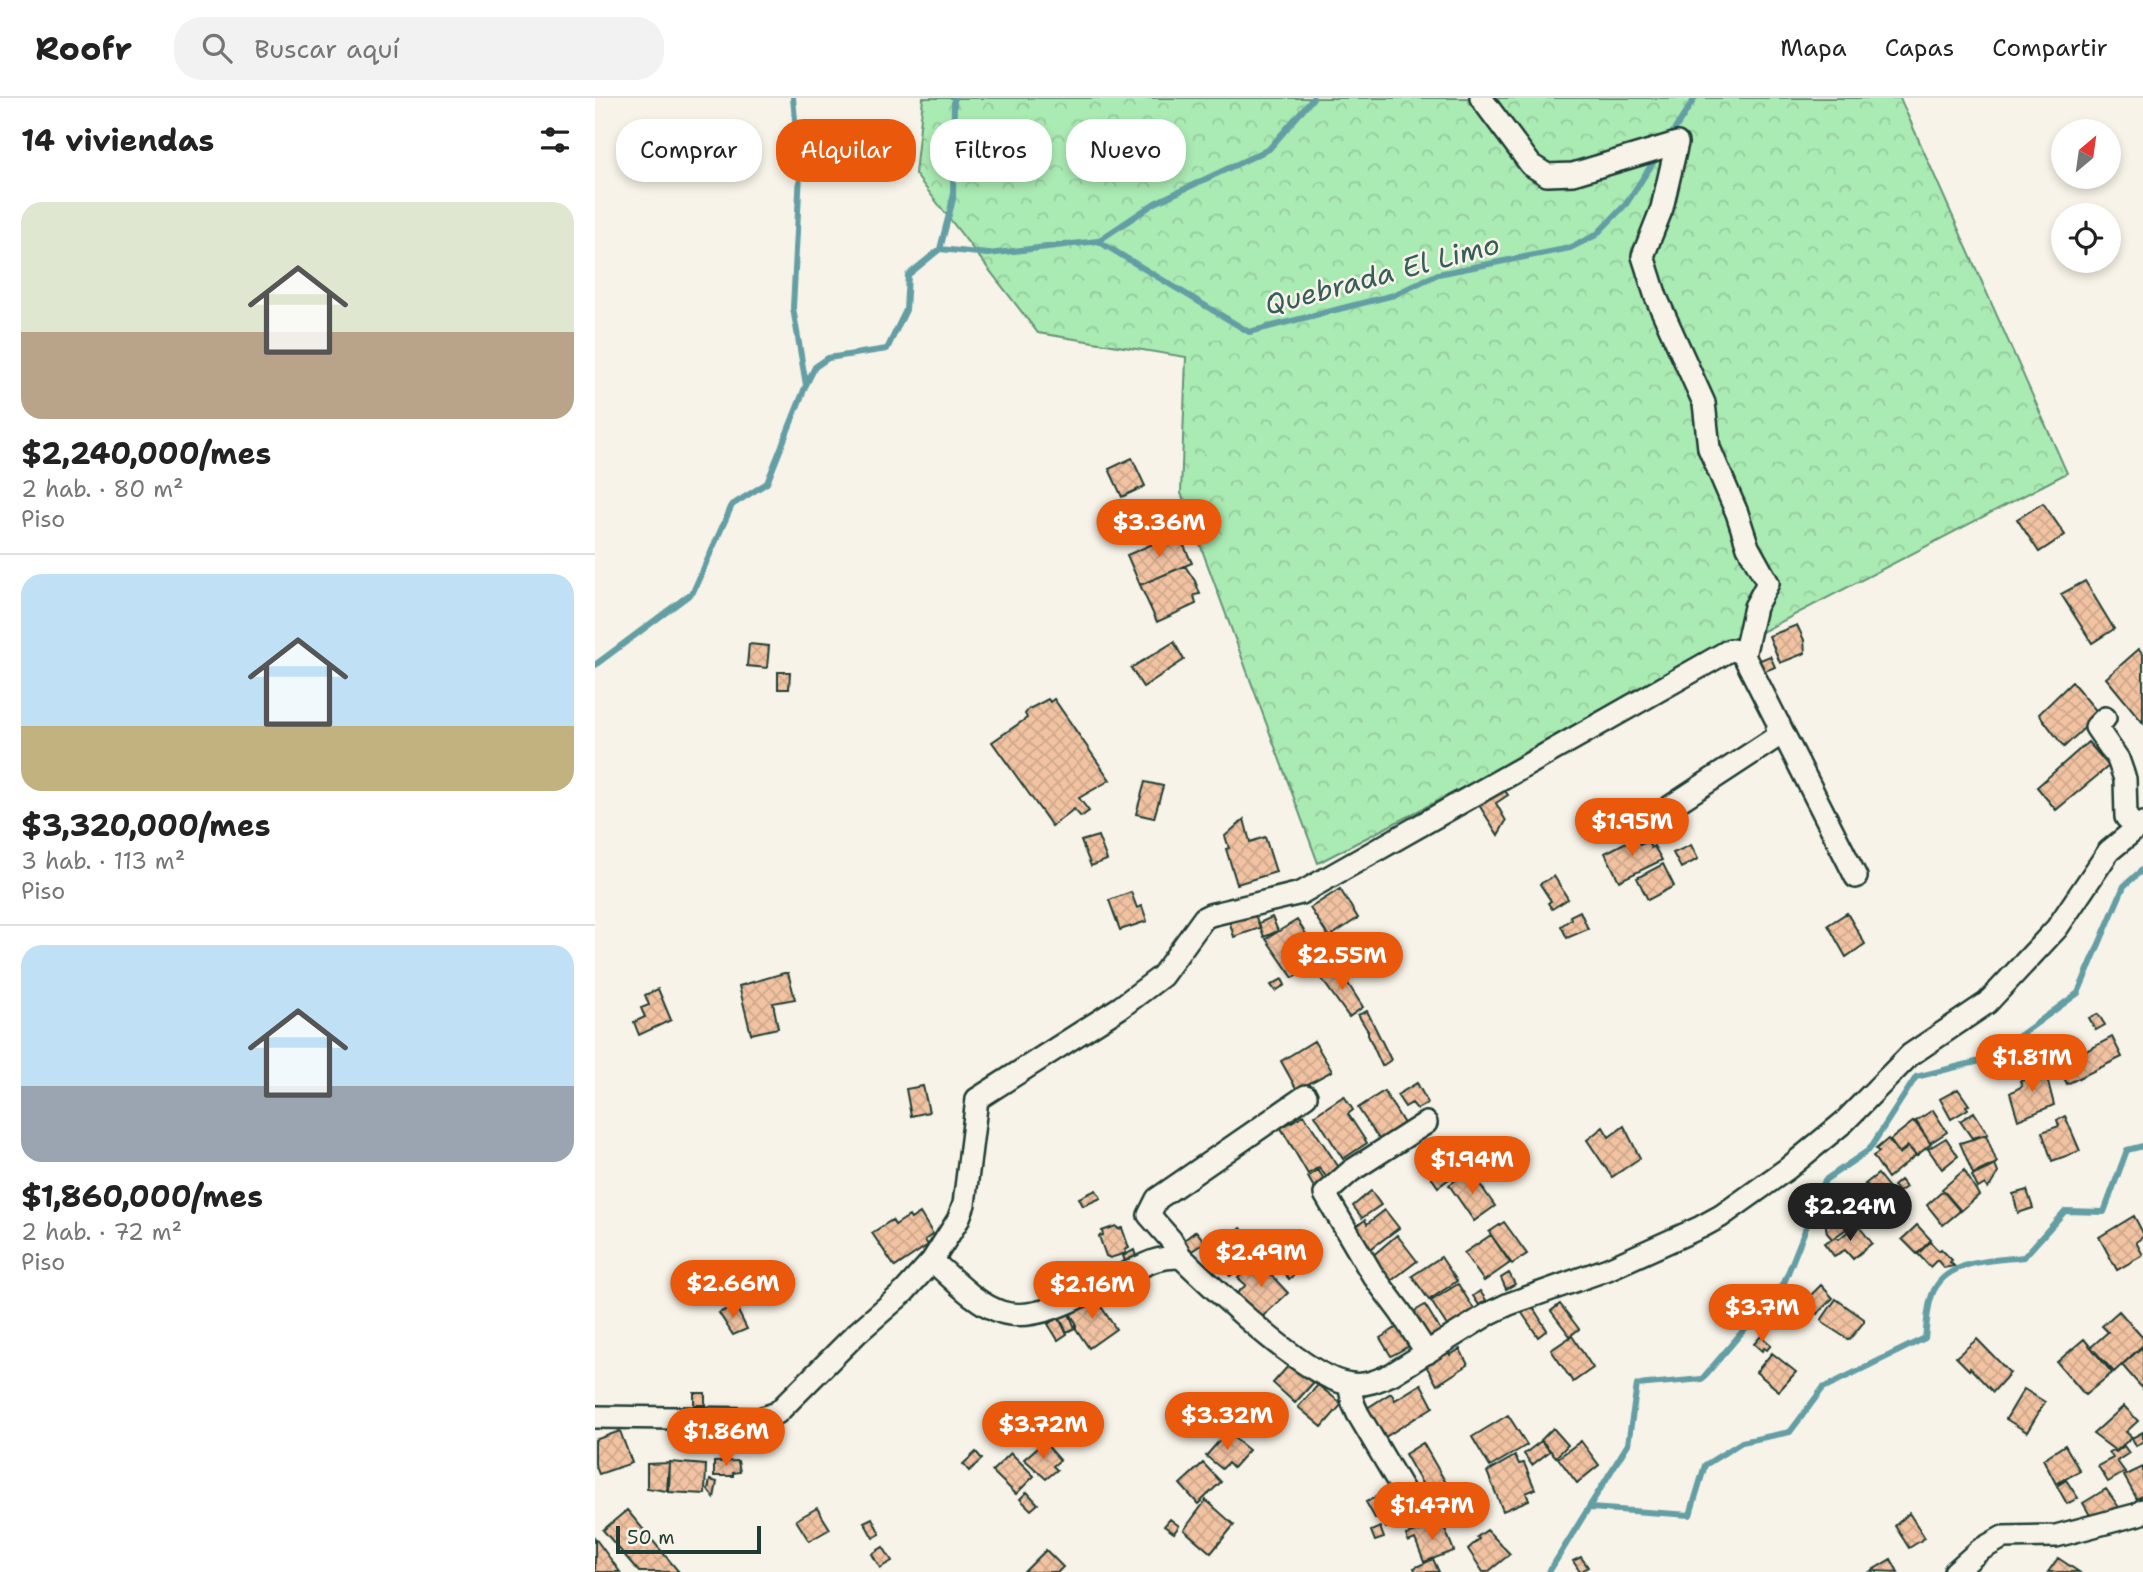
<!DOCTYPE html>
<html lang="es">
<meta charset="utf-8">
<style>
:root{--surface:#fff;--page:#f2f2f2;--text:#222;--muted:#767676;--line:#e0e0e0;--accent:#ea580c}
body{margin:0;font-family:"Shantell Sans",sans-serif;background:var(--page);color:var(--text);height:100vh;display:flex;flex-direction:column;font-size:26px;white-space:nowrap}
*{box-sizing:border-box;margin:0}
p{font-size:23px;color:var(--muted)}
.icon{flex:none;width:38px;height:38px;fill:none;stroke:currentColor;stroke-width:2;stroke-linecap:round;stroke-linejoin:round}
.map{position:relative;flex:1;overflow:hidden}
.side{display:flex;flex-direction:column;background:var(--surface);width:595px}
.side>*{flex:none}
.top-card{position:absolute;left:21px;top:21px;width:665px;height:63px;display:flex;gap:14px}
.needle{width:46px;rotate:29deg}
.tools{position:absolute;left:1456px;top:21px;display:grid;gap:14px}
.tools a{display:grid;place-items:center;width:70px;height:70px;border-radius:50%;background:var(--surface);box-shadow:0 4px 10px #0003;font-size:35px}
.scale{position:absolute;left:21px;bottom:18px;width:145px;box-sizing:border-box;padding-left:7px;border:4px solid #1f3d34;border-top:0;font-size:19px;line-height:24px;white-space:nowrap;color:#1f3d34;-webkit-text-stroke:5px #f7f3e8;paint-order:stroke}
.price{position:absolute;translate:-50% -60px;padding:0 16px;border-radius:24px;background:var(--accent);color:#fff;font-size:23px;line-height:46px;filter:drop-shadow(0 2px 4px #0008)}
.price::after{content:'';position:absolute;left:50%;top:42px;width:21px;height:16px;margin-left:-10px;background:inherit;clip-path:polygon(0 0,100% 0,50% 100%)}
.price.selected{background:#222;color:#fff}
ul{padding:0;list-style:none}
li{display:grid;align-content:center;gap:14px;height:371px;padding:0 21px}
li+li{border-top:2px solid var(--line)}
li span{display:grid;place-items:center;height:217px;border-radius:21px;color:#555}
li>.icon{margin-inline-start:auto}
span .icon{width:126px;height:126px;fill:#fffc;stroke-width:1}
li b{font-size:30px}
h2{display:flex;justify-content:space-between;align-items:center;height:84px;padding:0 21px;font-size:30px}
.tag{padding:0 24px;border-radius:28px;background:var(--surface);box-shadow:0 4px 10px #0003;font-size:24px;line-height:63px}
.tag.selected{background:var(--accent);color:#fff}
header{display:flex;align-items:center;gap:42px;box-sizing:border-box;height:98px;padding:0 35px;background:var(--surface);border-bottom:2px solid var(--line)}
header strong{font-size:33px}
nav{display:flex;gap:38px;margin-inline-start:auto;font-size:24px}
.search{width:490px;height:63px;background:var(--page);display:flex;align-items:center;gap:18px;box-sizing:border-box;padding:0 24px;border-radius:28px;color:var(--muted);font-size:26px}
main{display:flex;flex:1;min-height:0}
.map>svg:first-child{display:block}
.forest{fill:url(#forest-crowns);stroke:#649474;stroke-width:2}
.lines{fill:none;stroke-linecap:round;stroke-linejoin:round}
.stream{stroke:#639ea4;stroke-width:6}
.building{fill:url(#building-cross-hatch);stroke:#1f3d34;stroke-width:2}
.minor-casing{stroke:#1f3d34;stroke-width:26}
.minor{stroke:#f7f3e8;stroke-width:21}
.labels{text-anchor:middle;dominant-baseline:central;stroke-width:5;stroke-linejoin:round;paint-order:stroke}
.water-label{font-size:28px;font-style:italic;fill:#365d59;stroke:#f7f3e8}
</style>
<header>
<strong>Roofr</strong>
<div class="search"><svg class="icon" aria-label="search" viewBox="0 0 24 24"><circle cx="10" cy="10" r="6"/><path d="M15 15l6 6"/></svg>Buscar aquí</div>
<nav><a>Mapa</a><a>Capas</a><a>Compartir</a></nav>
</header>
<main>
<section class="side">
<h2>14 viviendas<svg class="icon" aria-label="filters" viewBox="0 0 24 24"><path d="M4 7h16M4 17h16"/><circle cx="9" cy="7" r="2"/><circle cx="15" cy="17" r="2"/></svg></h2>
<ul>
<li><span style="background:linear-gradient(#dfe7d0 60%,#b9a48a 0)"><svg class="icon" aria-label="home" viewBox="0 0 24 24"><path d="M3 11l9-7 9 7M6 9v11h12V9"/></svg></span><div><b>$2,240,000/mes</b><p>2 hab. · 80 m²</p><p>Piso</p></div></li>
<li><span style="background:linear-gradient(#bfe0f5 70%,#c2b280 0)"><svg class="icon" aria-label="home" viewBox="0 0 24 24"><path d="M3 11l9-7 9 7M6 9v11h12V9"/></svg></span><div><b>$3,320,000/mes</b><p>3 hab. · 113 m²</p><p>Piso</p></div></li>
<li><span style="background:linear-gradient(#bfe0f5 65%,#9aa5b1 0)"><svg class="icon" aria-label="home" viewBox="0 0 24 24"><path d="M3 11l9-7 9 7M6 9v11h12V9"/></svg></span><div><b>$1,860,000/mes</b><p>2 hab. · 72 m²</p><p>Piso</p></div></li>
</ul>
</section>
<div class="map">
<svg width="1548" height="1474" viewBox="0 0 1548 1474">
<defs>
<pattern id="forest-crowns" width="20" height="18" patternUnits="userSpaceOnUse" patternTransform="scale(1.75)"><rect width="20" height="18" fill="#aaeab3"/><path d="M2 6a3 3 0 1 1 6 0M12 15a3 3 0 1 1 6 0" fill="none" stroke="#92ca9b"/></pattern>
<pattern id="building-cross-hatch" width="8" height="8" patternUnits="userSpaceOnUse" patternTransform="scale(1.75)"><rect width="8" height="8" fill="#f2c3a2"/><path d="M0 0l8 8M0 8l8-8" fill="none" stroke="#cfa88c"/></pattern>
</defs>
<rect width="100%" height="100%" fill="#f7f3e8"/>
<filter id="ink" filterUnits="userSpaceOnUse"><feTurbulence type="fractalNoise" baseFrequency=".0143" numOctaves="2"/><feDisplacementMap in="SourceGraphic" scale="14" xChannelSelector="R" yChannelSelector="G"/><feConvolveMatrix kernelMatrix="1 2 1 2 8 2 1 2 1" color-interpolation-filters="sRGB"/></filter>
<g filter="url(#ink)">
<path class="forest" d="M 328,0 L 1305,0 L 1472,375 L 723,765 L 586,395 L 591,259 L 443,235 L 320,76 Z"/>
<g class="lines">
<path class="stream" d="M 198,0 L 205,75 L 198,210 L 211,287
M 1073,42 L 1100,0
M 503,143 L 560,105 L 674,51 L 718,0
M 345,151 L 358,101 L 359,0
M 0,567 L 98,494 L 137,407 L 172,385 L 211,287 L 220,269 L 233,260 L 292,251 L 311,212 L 313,177 L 345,151 L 393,156 L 503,143 L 654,234 L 799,197 L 843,176 L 975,150 L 1001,137 L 1031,106 L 1063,57
M 995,1410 L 1095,1417 L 1110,1367 L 1147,1344 L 1195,1334 L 1228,1290 L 1330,1240 C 1332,1227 1332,1209 1337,1197 C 1350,1161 1398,1163 1429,1159 L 1470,1113 L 1509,1114 L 1532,1052 L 1548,1048
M 954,1474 L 1033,1346 L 1042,1287 L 1107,1281 L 1189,1185 L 1230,1082 L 1274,1052 L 1321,979 L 1393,961 L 1483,895 L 1529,788 L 1548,771"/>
</g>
<path class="building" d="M 537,360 L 550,388 L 527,399 L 514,371 Z
M 1448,405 L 1470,437 L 1444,454 L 1422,421 Z
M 583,435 L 597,465 L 545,487 L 532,457 Z
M 590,468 L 600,483 L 605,496 L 599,497 L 601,506 L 562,524 L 545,487 Z
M 1490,483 L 1519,531 L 1497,545 L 1466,496 Z
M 1202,527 L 1209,542 L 1210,555 L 1185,565 L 1174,538 Z
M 579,544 L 589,562 L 548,589 L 536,570 Z
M 154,546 L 174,548 L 172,570 L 152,568 Z
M 1544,551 L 1548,556 L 1548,625 L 1511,580 Z
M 1175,558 L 1180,569 L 1168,574 L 1163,563 Z
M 183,574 L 195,574 L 194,591 L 183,591 Z
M 1477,584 L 1504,616 L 1469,649 L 1444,616 Z
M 453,601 L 455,604 L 459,601 L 515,682 L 484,700 L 494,713 L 486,719 L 479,711 L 457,728 L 397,644 L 432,620 L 430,616 L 434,611 Z
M 1493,644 L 1514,668 L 1461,712 L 1442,689 Z
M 550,684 L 568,688 L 559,720 L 541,716 Z
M 908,690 L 913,697 L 901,705 L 911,723 L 903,737 L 884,707 Z
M 649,721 L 655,744 L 670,739 L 681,774 L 642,786 L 631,751 L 634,750 L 630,738 Z
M 503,738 L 512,762 L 496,768 L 486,743 Z
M 1041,739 L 1045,747 L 1053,743 L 1056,750 L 1059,748 L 1067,762 L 1024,783 L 1010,755 Z
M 1096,747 L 1103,761 L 1086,770 L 1078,755 Z
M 1068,766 L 1079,788 L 1053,802 L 1042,780 Z
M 959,778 L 973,801 L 957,811 L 953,805 L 956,803 L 945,786 Z
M 745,791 L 763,820 L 734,839 L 715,810 Z
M 536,794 L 542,810 L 547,808 L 552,823 L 525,832 L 514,802 Z
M 985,813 L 993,831 L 972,840 L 966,828 L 976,821 L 975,818 Z
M 659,814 L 665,830 L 639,839 L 634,822 Z
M 1252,815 L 1270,846 L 1251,859 L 1233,827 Z
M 677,819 L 683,833 L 669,839 L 664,825 Z
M 702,822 L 727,861 L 698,880 L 671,841 Z
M 743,870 L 768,909 L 754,919 L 726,880 Z
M 189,875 L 193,875 L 200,901 L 178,905 L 183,930 L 156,936 L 144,888 Z
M 687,881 L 690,887 L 680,893 L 676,887 Z
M 63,891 L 76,922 L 44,937 L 39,924 L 50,919 L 46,910 L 54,907 L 50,897 Z
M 772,913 L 796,962 L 787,968 L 773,937 L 773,933 L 763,917 Z
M 1503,916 L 1510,927 L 1501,932 L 1494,920 Z
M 1517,939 L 1527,959 L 1472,986 L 1463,968 Z
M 719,943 L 737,973 L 702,992 L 686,963 Z
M 1449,968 L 1459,1007 L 1423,1022 L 1415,995 L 1427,988 L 1425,983 L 1429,982 L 1427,975 Z
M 822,985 L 833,1005 L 822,1011 L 817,1005 L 810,1009 L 802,997 Z
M 328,988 L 334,1014 L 316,1018 L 311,991 Z
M 1363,991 L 1374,1007 L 1371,1008 L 1373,1011 L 1356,1021 L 1345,1001 Z
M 789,993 L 811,1029 L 786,1044 L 763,1010 Z
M 749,998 L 758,1012 L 753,1016 L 772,1045 L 748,1061 L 720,1017 Z
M 1338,1012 L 1352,1034 L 1335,1045 L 1321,1023 Z
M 1379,1014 L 1393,1036 L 1377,1040 L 1365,1023 Z
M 709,1017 L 745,1071 L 732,1080 L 724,1069 L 713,1076 L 686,1030 Z
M 1470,1018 L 1485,1053 L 1457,1063 L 1447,1034 L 1464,1028 L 1462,1022 Z
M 1319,1023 L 1336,1046 L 1321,1058 L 1313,1048 L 1304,1055 L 1295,1042 Z
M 1029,1028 L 1045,1060 L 1017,1079 L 992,1042 L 1008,1029 L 1014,1039 Z
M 1391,1037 L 1402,1065 L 1378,1076 L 1365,1045 Z
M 1351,1040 L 1363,1058 L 1347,1071 L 1333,1051 Z
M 849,1041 L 856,1052 L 860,1051 L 872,1068 L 843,1089 L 823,1060 Z
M 1293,1041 L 1304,1056 L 1314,1049 L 1321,1057 L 1293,1080 L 1278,1058 L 1284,1054 L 1281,1051 Z
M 1400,1067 L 1403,1075 L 1395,1088 L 1392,1090 L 1390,1086 L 1383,1090 L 1377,1078 Z
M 723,1072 L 732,1085 L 721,1093 L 713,1079 Z
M 875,1072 L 900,1108 L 879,1123 L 854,1087 Z
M 1369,1072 L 1384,1097 L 1366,1113 L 1347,1091 Z
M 1283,1076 L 1299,1096 L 1285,1107 L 1281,1102 L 1274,1106 L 1264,1094 L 1272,1087 L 1270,1086 Z
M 1305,1082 L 1311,1089 L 1304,1094 L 1298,1088 Z
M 501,1092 L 506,1100 L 488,1108 L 484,1100 Z
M 1432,1092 L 1438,1110 L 1423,1115 L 1418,1096 Z
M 776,1093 L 786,1107 L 767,1120 L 758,1108 Z
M 1348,1093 L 1365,1113 L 1348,1127 L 1332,1107 Z
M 1300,1096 L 1309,1108 L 1291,1126 L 1279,1113 Z
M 1244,1098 L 1263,1123 L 1237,1141 L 1232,1135 L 1228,1111 Z
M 790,1112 L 804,1130 L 774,1152 L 759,1130 L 770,1122 L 772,1126 Z
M 325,1115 L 338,1136 L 330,1142 L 333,1147 L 300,1169 L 277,1135 L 297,1122 L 300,1127 L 314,1118 L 316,1121 Z
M 1539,1118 L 1548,1135 L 1548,1139 L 1541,1144 L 1548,1157 L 1522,1172 L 1504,1139 Z
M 909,1124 L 932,1156 L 917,1166 L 894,1134 Z
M 1262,1126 L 1277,1145 L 1258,1161 L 1250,1152 L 1239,1158 L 1229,1145 L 1241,1139 L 1244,1141 Z
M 1322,1127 L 1336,1142 L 1322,1156 L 1307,1141 Z
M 521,1128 L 523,1131 L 527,1130 L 534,1150 L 530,1152 L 531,1155 L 515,1160 L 511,1158 L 504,1138 L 508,1137 L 507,1133 Z
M 646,1130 L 665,1153 L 635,1178 L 628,1169 L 623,1172 L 611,1156 Z
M 601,1133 L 610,1144 L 597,1153 L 588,1143 Z
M 802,1137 L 822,1163 L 792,1186 L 775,1160 Z
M 896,1137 L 915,1165 L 889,1183 L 869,1155 Z
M 1335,1144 L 1344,1153 L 1346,1151 L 1357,1162 L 1355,1164 L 1359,1168 L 1349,1170 L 1342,1162 L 1335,1169 L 1323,1156 Z
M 539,1152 L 542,1161 L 531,1166 L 528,1158 Z
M 846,1159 L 862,1183 L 834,1202 L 817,1178 Z
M 662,1162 L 693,1195 L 666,1220 L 642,1195 L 651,1187 L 643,1180 Z
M 688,1162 L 701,1175 L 694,1181 L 683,1167 Z
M 914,1175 L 920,1186 L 911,1191 L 906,1180 Z
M 863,1186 L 879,1211 L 853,1229 L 836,1203 Z
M 1226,1187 L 1238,1200 L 1222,1216 L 1210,1203 Z
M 885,1193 L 891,1202 L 884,1207 L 878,1198 Z
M 499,1198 L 521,1231 L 494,1250 L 481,1231 L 481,1225 L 473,1212 Z
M 1241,1201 L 1269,1221 L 1269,1224 L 1254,1242 L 1228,1225 L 1227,1221 Z
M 965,1206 L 984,1231 L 975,1238 L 956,1213 Z
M 140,1207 L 152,1231 L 138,1237 L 124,1215 Z
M 830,1207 L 848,1236 L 832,1246 L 813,1217 Z
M 937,1208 L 952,1232 L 943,1239 L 927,1215 Z
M 473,1213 L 480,1230 L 472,1234 L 464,1219 Z
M 1524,1213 L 1548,1240 L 1548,1247 L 1519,1274 L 1496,1249 L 1513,1234 L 1507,1228 Z
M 463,1219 L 472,1236 L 463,1242 L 453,1226 Z
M 804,1228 L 814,1248 L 796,1258 L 785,1240 Z
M 977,1238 L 998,1270 L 978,1284 L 956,1252 Z
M 1166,1238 L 1176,1247 L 1172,1252 L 1169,1250 L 1167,1253 L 1159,1246 Z
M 1382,1241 L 1415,1275 L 1398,1294 L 1375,1270 L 1374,1272 L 1361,1259 Z
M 1489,1241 L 1517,1275 L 1490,1297 L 1462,1264 Z
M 1546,1250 L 1548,1252 L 1548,1291 L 1527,1267 Z
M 865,1251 L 873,1267 L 842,1287 L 830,1266 L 853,1253 L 855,1257 Z
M 1177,1255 L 1201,1274 L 1184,1293 L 1161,1274 Z
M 695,1266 L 718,1285 L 700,1305 L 678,1285 Z
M 826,1286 L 838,1309 L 787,1341 L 769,1312 L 796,1295 L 800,1302 Z
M 723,1287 L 747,1306 L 727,1329 L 703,1309 Z
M 1429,1291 L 1450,1304 L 1432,1334 L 1411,1321 Z
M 99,1295 L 110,1295 L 110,1307 L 99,1307 Z
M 1529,1308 L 1543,1323 L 1531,1334 L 1537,1339 L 1521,1353 L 1498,1336 Z
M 913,1317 L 932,1347 L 895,1369 L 877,1339 Z
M 958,1330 L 973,1347 L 961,1359 L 946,1342 Z
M 25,1333 L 37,1365 L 4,1376 L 0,1366 L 0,1342 Z
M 632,1334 L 654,1352 L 638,1370 L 633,1365 L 627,1371 L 611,1358 Z
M 1548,1334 L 1548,1343 L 1541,1348 L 1537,1340 Z
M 946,1343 L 955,1353 L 937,1367 L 929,1356 Z
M 986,1343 L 1004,1367 L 982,1385 L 963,1360 Z
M 449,1344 L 465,1362 L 458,1368 L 462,1372 L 451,1381 L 429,1361 Z
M 828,1345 L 851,1385 L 833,1396 L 810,1356 Z
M 1470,1347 L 1485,1373 L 1461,1386 L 1448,1361 Z
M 1529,1348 L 1534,1355 L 1522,1363 L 1530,1374 L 1513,1384 L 1503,1368 L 1518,1360 L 1514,1354 L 1518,1352 L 1521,1354 Z
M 381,1354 L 387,1361 L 374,1373 L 368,1366 Z
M 416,1355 L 439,1378 L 421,1396 L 397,1373 Z
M 920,1358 L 924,1366 L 929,1365 L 940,1391 L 931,1395 L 934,1402 L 908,1413 L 892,1374 Z
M 143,1363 L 145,1374 L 138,1375 L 138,1378 L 119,1378 L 119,1364 Z
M 75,1364 L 111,1367 L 110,1396 L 74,1394 Z
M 74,1365 L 72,1393 L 52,1390 L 52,1366 Z
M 608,1365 L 626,1384 L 603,1406 L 585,1386 Z
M 1548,1369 L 1548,1397 L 1542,1401 L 1529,1378 Z
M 115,1382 L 122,1384 L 119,1400 L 113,1392 Z
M 1471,1382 L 1483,1400 L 1472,1406 L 1462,1388 Z
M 796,1391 L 812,1419 L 791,1430 L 784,1419 L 780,1420 L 771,1404 Z
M 1511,1391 L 1526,1412 L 1499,1424 L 1488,1405 Z
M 432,1394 L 443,1406 L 436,1412 L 425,1401 Z
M 611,1402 L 639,1427 L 616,1455 L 589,1432 Z
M 222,1410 L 235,1431 L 214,1443 L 201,1422 Z
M 32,1412 L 84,1474 L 44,1474 L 8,1432 Z
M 1314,1415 L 1330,1440 L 1314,1450 L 1300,1428 Z
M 277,1420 L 285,1436 L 278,1440 L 269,1424 Z
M 575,1421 L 584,1428 L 579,1435 L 569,1428 Z
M 848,1426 L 859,1453 L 829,1464 L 820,1441 L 813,1444 L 811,1437 Z
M 785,1429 L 789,1440 L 780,1443 L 776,1433 Z
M 892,1432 L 915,1456 L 893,1474 L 888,1474 L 873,1451 L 884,1441 L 882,1439 Z
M 0,1440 L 25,1474 L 0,1474 Z
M 288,1449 L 297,1463 L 285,1470 L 277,1456 Z
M 451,1452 L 468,1469 L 463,1474 L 429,1474 Z
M 986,1459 L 993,1469 L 985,1474 L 978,1463 Z
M 1463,1460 L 1484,1474 L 1453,1474 Z
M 838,1461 L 844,1474 L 821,1474 L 819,1470 Z
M 1296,1461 L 1303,1474 L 1276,1473 Z"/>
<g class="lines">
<g class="minor-casing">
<path id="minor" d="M 886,0 L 936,67 L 952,77 L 978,76 L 1082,45
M 1082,45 L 1067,110 L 1048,158 L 1061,199 L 1109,305 L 1114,350 L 1142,415 L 1153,449 L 1173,485 L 1160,509 L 1149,558
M 1510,620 L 1501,629 L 1523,661 L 1530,681 L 1531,719 L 1541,729
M 1055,722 L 1180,640 L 1184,626
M 831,1025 L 756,1073 L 730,1096 L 777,1176 L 806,1215 L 832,1255
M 586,1159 L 576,1142 L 554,1117 L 562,1101 L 711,998
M 337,1163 C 358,1180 379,1205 406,1214 C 443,1226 493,1194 526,1178 C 548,1168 561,1158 586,1159 C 620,1191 711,1282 756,1286 C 771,1288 784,1282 797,1276 L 895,1215 L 914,1206 L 1013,1171 L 1106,1129 L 1126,1118 L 1192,1071 L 1249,1024 L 1315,957 L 1392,905 L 1462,830 L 1514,753 L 1548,725
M 754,1286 L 758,1305 L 763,1316 L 818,1409
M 0,1319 L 164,1321 L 182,1315 L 262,1235 L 309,1194 L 337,1163 L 363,1122 L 369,1106 L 382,1001 L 526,909 L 567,878 L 609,820 L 615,817 L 706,795 L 1135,552 L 1143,553 L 1149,558 L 1261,779
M 1360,1474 L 1385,1452 L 1408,1439 L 1461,1438 L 1544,1416 L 1548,1412"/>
</g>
<use href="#minor" class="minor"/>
</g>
</g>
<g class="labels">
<g class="water-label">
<text transform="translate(787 176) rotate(-15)">Quebrada El Limo</text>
</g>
</g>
</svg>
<div class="tools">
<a><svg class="needle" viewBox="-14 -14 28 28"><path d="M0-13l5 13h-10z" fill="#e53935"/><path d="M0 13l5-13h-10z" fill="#767676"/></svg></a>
<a><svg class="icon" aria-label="locate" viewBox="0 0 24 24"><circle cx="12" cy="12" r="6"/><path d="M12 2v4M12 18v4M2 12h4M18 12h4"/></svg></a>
</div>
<div class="scale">50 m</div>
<b class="price" style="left:564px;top:461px">$3.36M</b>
<b class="price" style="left:1037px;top:760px">$1.95M</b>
<b class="price" style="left:747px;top:894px">$2.55M</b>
<b class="price" style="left:1437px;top:996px">$1.81M</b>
<b class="price" style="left:877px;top:1098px">$1.94M</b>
<b class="price selected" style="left:1255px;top:1145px">$2.24M</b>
<b class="price" style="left:666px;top:1191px">$2.49M</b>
<b class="price" style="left:138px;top:1222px">$2.66M</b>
<b class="price" style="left:497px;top:1223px">$2.16M</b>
<b class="price" style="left:1167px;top:1246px">$3.7M</b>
<b class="price" style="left:632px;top:1354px">$3.32M</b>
<b class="price" style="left:448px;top:1363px">$3.72M</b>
<b class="price" style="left:131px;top:1370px">$1.86M</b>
<b class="price" style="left:837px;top:1444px">$1.47M</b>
<div class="top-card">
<a class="tag">Comprar</a>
<a class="tag selected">Alquilar</a>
<a class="tag">Filtros</a>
<a class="tag">Nuevo</a>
</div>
</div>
</main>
